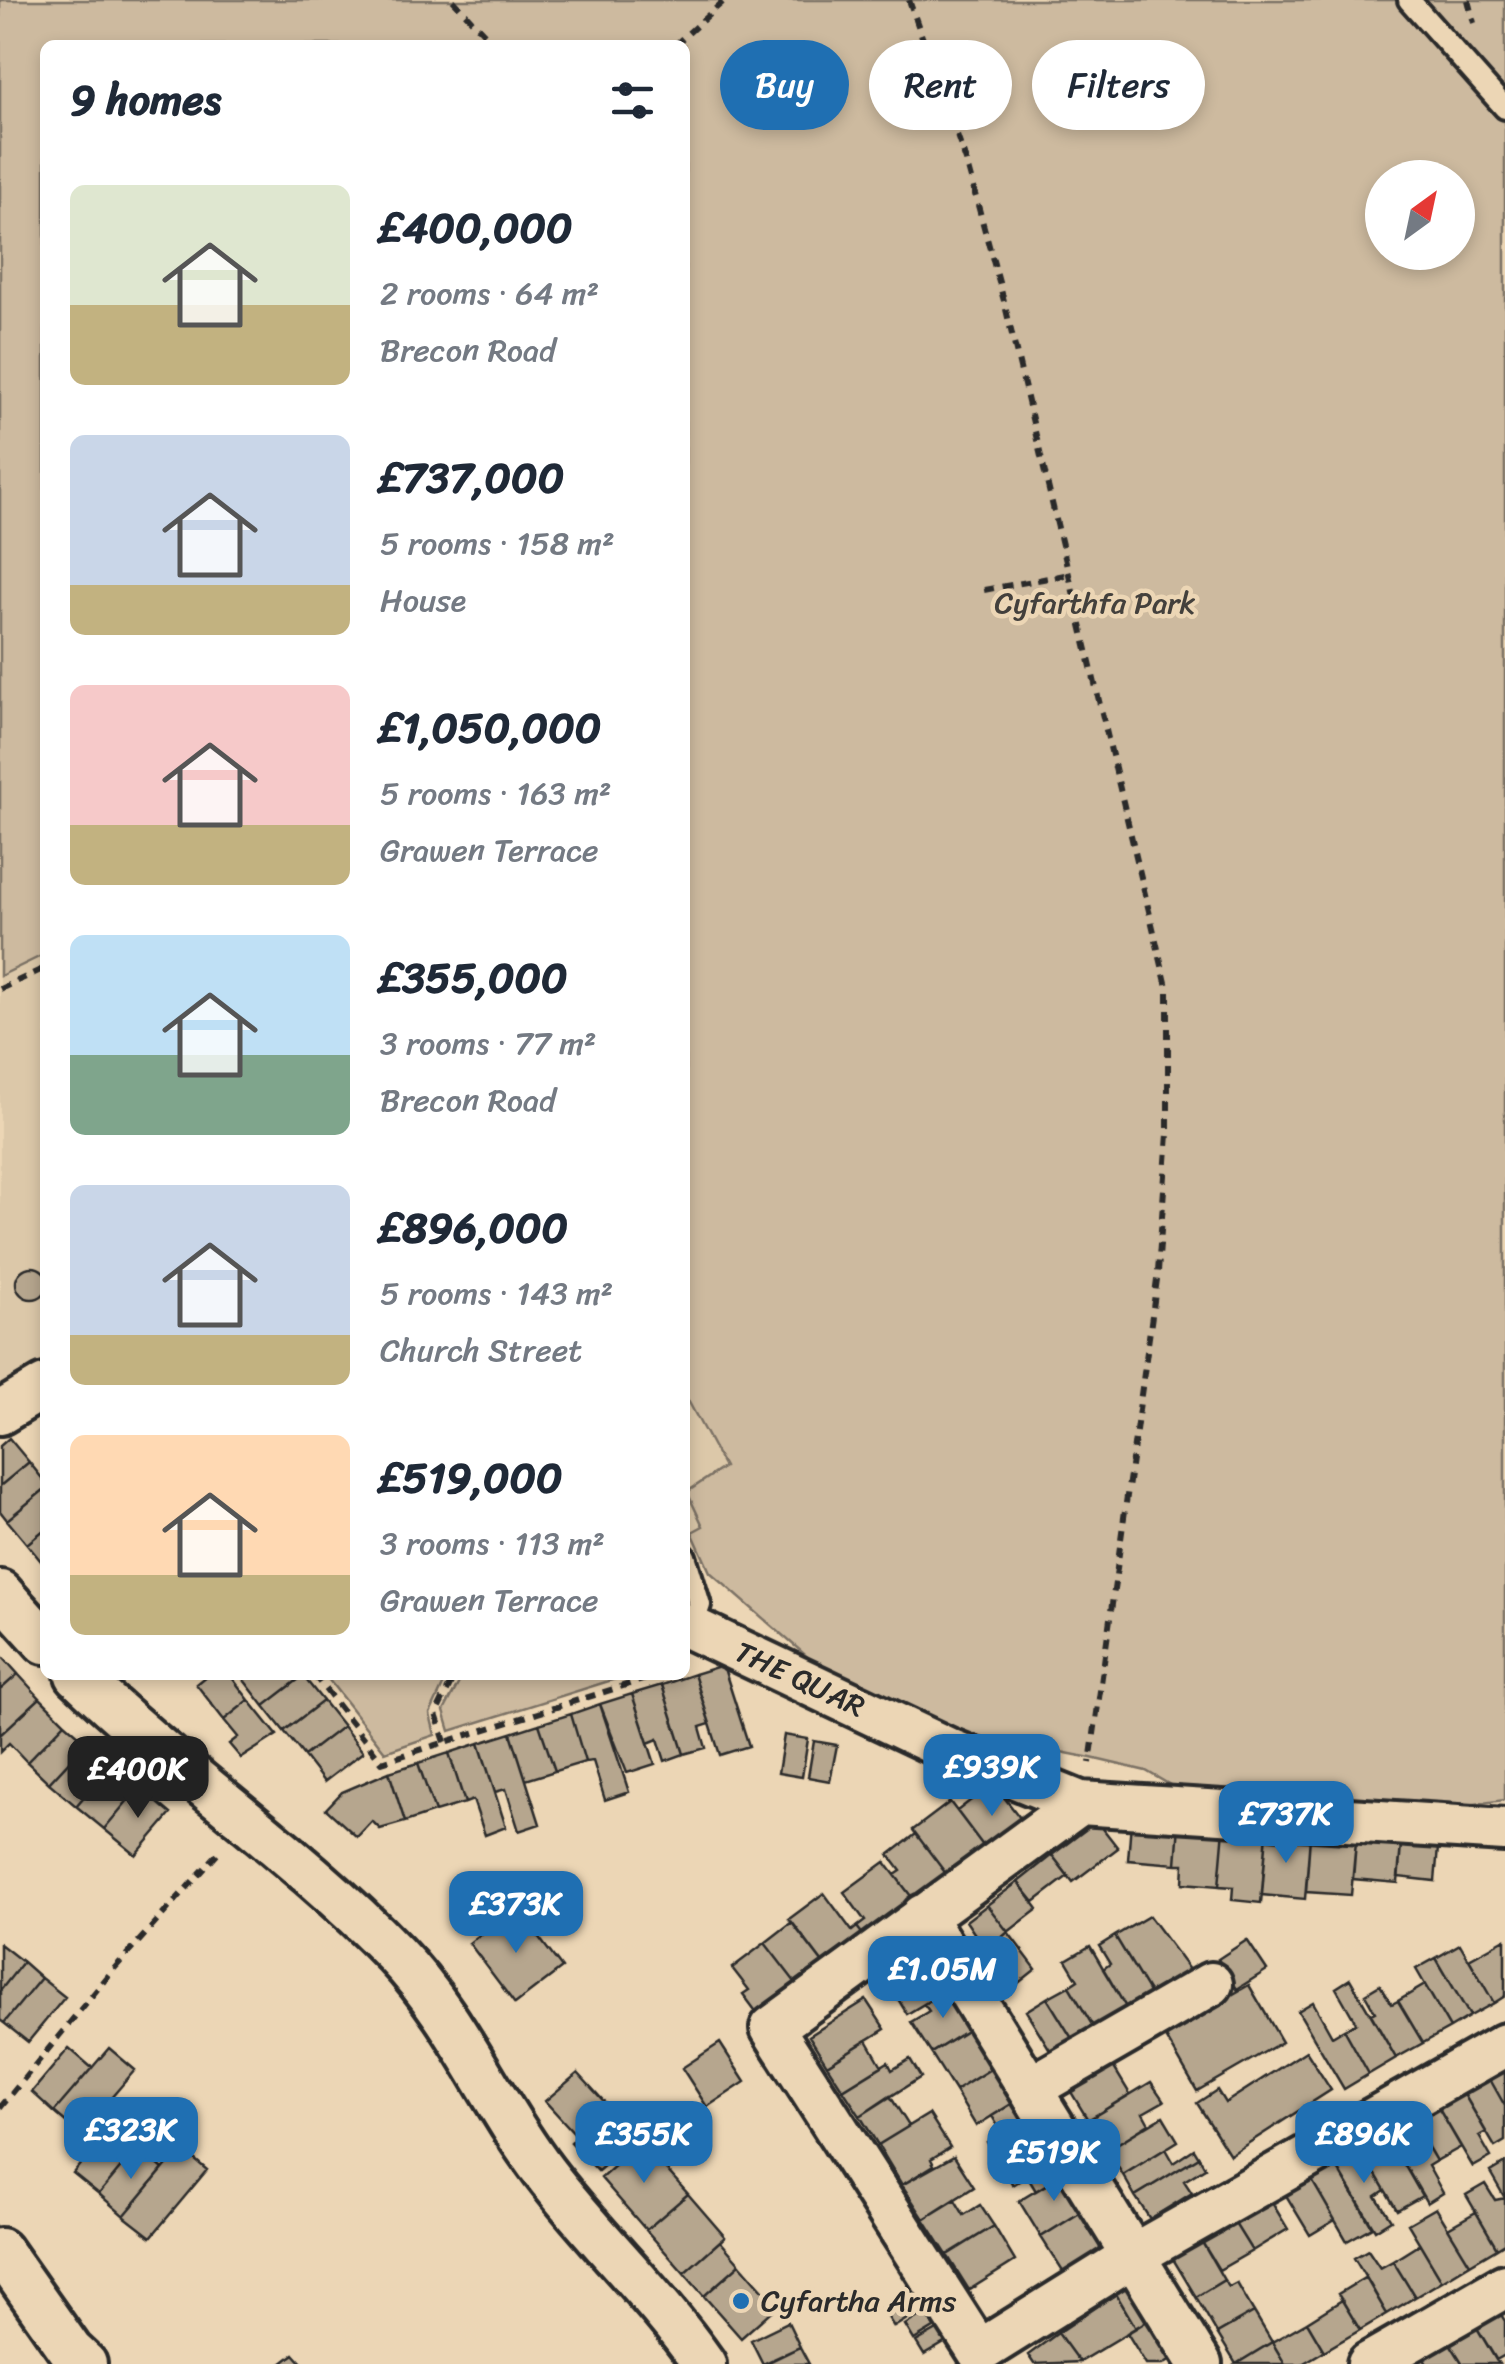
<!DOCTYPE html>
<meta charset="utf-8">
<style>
:root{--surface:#fff;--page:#f6f6f7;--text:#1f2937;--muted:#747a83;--accent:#1f6fb2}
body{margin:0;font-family:Sriracha,sans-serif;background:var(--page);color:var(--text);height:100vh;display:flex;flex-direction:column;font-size:38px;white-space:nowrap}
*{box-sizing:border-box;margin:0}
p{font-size:32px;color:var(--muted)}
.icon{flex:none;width:55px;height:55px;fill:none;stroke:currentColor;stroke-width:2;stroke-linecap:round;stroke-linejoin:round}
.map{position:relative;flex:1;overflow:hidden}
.drawer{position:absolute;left:40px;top:40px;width:650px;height:1640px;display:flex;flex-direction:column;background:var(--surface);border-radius:15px;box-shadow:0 5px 15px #0003}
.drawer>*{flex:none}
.guide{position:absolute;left:720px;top:40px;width:635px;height:90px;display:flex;gap:20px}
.needle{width:65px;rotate:33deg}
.controls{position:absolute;left:1365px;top:160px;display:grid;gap:20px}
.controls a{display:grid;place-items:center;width:110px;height:110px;border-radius:50%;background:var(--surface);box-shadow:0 5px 15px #0003;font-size:50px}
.price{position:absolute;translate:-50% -85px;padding:0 22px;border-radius:20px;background:var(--accent);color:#fff;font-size:32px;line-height:65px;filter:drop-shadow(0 2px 5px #0008)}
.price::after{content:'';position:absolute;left:50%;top:60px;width:30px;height:22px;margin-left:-15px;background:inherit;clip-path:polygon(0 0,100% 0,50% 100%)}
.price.on{background:#222;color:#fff}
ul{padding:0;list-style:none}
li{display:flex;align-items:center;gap:30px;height:250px;padding:0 30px}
li span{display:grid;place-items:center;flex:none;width:280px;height:200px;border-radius:15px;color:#555}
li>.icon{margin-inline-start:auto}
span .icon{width:120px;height:120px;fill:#fffc;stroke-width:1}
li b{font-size:42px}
h2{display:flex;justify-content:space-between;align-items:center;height:120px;padding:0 30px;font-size:42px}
.pill{padding:0 35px;border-radius:45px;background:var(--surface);box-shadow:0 5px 15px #0003;font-size:35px;line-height:90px}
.pill.on{background:var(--accent);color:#fff}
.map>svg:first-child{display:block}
.built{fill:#dcc8a9}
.green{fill:#cdba9f;stroke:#7c7265;stroke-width:2.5;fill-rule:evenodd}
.building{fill:#b6a68e;stroke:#2b2b2b;stroke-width:2.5}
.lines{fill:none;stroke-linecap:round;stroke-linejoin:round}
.service-casing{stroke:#2b2b2b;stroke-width:28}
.minor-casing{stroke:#2b2b2b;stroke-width:50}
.path{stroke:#2b2b2b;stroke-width:6;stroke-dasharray:10 8;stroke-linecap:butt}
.service{stroke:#ecd6b5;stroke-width:20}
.minor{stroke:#ecd6b5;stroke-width:42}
.poi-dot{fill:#1f6fb2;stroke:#ecd6b5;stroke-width:4}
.labels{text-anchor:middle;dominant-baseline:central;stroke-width:9;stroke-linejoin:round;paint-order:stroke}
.park-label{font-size:30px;fill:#43403c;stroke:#ecd6b5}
.street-label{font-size:30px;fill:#2b2b2b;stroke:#ecd6b5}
.poi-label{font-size:30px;fill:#2b2b2b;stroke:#ecd6b5;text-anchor:start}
</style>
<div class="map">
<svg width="1505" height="2364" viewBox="0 0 1505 2364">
<rect width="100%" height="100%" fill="#ecd6b5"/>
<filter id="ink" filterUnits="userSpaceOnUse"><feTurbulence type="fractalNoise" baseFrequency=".01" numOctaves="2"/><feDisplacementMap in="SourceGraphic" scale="20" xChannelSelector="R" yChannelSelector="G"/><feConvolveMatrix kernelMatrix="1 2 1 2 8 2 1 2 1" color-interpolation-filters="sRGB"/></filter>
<g filter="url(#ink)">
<path class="built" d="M 45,954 L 45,1365 L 0,1387 L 0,976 Z
M 685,1395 L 724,1467 L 703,1527 L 685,1534 Z"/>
<path class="green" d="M 0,0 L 1505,0 L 1505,1800 L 1445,1808 L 1184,1793 L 1146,1771 L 1091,1758 L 1051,1750 L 1013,1757 L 827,1674 L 710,1572 L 692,1532 L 703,1526 L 687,1492 L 724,1467 L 685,1395 L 685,45 L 45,45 L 45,954 L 0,976 ZM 1382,178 L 1458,178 L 1458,252 L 1382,252 Z
M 325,1675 L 448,1675 L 430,1714 L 435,1735 L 385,1752 Z
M 463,1675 L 628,1675 L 450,1731 L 444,1711 Z"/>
<path class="building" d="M16 1283a16 16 0 1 1 32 0a16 16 0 1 1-32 0Z
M 9,1438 L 29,1462 L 0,1486 L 0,1446 Z
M 29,1462 L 45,1482 L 45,1489 L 7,1520 L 0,1511 L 0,1486 Z
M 45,1489 L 45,1529 L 27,1544 L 7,1520 Z
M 45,1529 L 45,1566 L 27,1544 Z
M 0,1654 L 18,1674 L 0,1690 Z
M 723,1665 L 749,1746 L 720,1755 L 694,1674 Z
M 18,1674 L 40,1698 L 0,1735 L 0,1690 Z
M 694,1674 L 710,1724 L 700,1727 L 706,1748 L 684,1754 L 662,1685 Z
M 207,1675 L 230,1675 L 249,1700 L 224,1720 L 196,1684 Z
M 251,1675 L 303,1675 L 303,1676 L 264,1706 L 244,1680 Z
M 303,1676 L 323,1701 L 284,1731 L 264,1706 Z
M 662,1685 L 684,1754 L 665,1761 L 658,1739 L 648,1743 L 632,1694 Z
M 632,1694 L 655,1764 L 627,1773 L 600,1704 Z
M 40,1698 L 65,1723 L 27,1762 L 9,1743 L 0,1752 L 0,1735 Z
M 249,1700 L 277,1735 L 241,1758 L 229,1744 L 238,1737 L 224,1720 Z
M 323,1701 L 343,1726 L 304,1756 L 284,1731 Z
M 600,1704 L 629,1792 L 605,1800 L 593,1761 L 585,1762 L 571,1714 Z
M 571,1714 L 585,1762 L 555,1771 L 539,1724 Z
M 65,1723 L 87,1742 L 49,1783 L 27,1762 Z
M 539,1724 L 555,1771 L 526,1780 L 511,1733 Z
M 343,1726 L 363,1752 L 324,1782 L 304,1756 Z
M 511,1733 L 540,1824 L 519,1831 L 506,1789 L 495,1792 L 479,1743 Z
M 784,1735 L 808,1739 L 802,1777 L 778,1773 Z
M 814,1741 L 837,1745 L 830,1781 L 808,1777 Z
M 87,1742 L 112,1764 L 76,1806 L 49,1783 Z
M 479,1743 L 506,1827 L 485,1835 L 473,1800 L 465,1803 L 449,1753 Z
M 449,1753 L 465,1803 L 435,1812 L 418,1763 Z
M 418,1763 L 435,1812 L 405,1822 L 389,1772 Z
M 112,1764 L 139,1787 L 104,1829 L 76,1806 Z
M 389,1772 L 405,1822 L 380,1829 L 372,1821 L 357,1837 L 326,1809 L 342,1792 Z
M 993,1783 L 1027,1827 L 990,1855 L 957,1811 Z
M 139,1787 L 171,1814 L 136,1855 L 104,1829 Z
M 950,1802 L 990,1855 L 953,1883 L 913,1830 Z
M 1097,1821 L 1118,1848 L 1073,1882 L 1052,1855 Z
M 1131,1822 L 1179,1825 L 1176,1864 L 1128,1860 Z
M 1179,1825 L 1224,1829 L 1219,1886 L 1183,1883 L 1184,1864 L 1176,1864 Z
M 1224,1829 L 1267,1833 L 1261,1903 L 1232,1900 L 1233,1887 L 1219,1886 Z
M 1267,1833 L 1310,1837 L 1305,1899 L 1262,1895 Z
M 916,1834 L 953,1883 L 920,1908 L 895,1875 L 901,1871 L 889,1855 Z
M 1310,1837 L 1356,1841 L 1351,1895 L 1306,1892 Z
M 1356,1841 L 1401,1845 L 1398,1883 L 1353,1879 Z
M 1401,1845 L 1438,1848 L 1435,1881 L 1398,1877 Z
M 1052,1855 L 1068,1876 L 1034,1902 L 1018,1882 Z
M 885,1862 L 920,1908 L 871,1945 L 857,1927 L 865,1921 L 844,1892 Z
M 1018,1882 L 1038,1909 L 1008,1932 L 987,1905 Z
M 824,1893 L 852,1931 L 857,1927 L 871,1945 L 832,1975 L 789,1919 Z
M 987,1905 L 1008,1932 L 986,1951 L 966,1921 Z
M 516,1907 L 562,1968 L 515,2004 L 469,1943 Z
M 1149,1916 L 1190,1971 L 1150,1994 L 1115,1936 Z
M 792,1922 L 832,1975 L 805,1995 L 765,1943 Z
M 1008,1932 L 1036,1969 L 1011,1989 L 986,1951 Z
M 1115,1936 L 1150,1994 L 1127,2009 L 1103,1969 L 1110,1964 L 1099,1946 Z
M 1505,1939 L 1505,1996 L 1494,2003 L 1469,1959 Z
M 1247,1940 L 1267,1970 L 1237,1989 L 1218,1959 Z
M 765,1943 L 805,1995 L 766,2025 L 743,1994 L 749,1990 L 732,1968 Z
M 0,1944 L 23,1962 L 0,1991 Z
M 1460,1944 L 1494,2003 L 1470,2016 L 1436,1958 Z
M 1090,1946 L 1127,2009 L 1094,2028 L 1069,1986 L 1078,1980 L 1066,1960 Z
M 930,1951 L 952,1987 L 907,2014 L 886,1979 Z
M 1436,1958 L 1470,2016 L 1450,2028 L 1416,1969 Z
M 23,1962 L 41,1978 L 4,2023 L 0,2020 L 0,1991 Z
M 41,1978 L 65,1997 L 28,2042 L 4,2023 Z
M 1350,1979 L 1396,2058 L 1369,2074 L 1344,2029 L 1356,2023 L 1336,1988 Z
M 1249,1985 L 1282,2042 L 1197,2091 L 1164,2034 Z
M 1380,1985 L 1392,2004 L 1398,2001 L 1423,2043 L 1396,2058 L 1371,2014 L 1375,2012 L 1365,1994 Z
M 1425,1985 L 1450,2028 L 1423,2043 L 1398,2001 Z
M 1069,1986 L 1094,2028 L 1073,2040 L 1047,1998 Z
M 952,1987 L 976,2025 L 931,2053 L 911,2022 L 929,2011 L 924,2004 Z
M 1047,1998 L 1073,2040 L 1052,2053 L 1026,2011 Z
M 866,2000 L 885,2029 L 827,2065 L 809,2036 Z
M 1313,2002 L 1332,2036 L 1344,2029 L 1369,2074 L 1344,2089 L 1298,2011 Z
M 976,2025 L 1000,2063 L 955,2091 L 931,2053 Z
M 867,2040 L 882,2066 L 843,2090 L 827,2065 Z
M 720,2043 L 745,2082 L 707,2107 L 682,2068 Z
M 69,2048 L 92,2068 L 54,2112 L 32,2092 Z
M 109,2048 L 135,2070 L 80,2134 L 54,2112 Z
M 1306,2051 L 1331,2090 L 1230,2155 L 1197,2103 L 1217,2090 L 1225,2103 Z
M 910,2059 L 921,2077 L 860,2116 L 843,2090 L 888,2062 L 892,2070 Z
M 1000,2063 L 1021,2098 L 976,2126 L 955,2091 Z
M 1505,2063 L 1505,2106 L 1487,2074 Z
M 1113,2066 L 1130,2094 L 1088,2120 L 1071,2092 Z
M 578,2073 L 609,2107 L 577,2136 L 545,2101 Z
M 1487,2074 L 1505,2106 L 1505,2141 L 1495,2147 L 1461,2089 Z
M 1151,2082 L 1164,2101 L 1143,2113 L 1149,2124 L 1107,2150 L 1088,2120 Z
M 1461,2089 L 1486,2132 L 1479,2136 L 1491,2157 L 1473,2167 L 1436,2104 Z
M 890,2096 L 909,2126 L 878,2145 L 860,2116 Z
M 1021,2098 L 1042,2131 L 997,2159 L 987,2142 L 1002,2133 L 992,2116 Z
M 1436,2104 L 1461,2147 L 1436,2161 L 1411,2118 Z
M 609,2107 L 637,2138 L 598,2171 L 571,2142 Z
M 929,2114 L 950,2147 L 931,2159 L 934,2165 L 902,2185 L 878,2145 Z
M 1163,2116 L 1178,2141 L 1123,2175 L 1107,2150 Z
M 1411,2118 L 1436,2161 L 1428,2166 L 1443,2193 L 1427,2203 L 1386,2133 Z
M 112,2126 L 138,2147 L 99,2194 L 73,2173 Z
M 1042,2131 L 1067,2172 L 1036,2191 L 1027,2176 L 1013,2185 L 997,2159 Z
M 1386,2133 L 1422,2196 L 1397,2210 L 1360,2148 Z
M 642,2142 L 688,2194 L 646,2230 L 601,2178 Z
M 138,2147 L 163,2169 L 124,2216 L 99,2194 Z
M 181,2148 L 207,2170 L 151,2237 L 124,2216 Z
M 1360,2148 L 1385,2190 L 1376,2196 L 1391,2220 L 1375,2230 L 1335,2163 Z
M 1165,2149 L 1173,2163 L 1194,2149 L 1199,2157 L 1135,2196 L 1123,2175 Z
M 954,2156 L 974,2187 L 924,2219 L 902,2185 Z
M 1199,2157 L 1205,2168 L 1184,2181 L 1192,2193 L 1150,2219 L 1135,2196 Z
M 1335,2163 L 1372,2227 L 1347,2241 L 1310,2177 Z
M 1505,2163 L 1505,2198 L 1490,2172 Z
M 1067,2172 L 1089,2207 L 1041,2237 L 1019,2201 Z
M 1310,2177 L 1335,2220 L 1310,2235 L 1284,2192 Z
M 1485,2184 L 1495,2200 L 1505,2198 L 1505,2243 L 1497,2248 L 1466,2195 Z
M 688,2194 L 725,2237 L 684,2273 L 646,2230 Z
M 955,2200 L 964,2215 L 980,2205 L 994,2226 L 947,2255 L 924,2219 Z
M 1271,2201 L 1288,2229 L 1252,2251 L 1234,2222 Z
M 1089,2207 L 1115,2249 L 1067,2278 L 1041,2237 Z
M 1436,2208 L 1470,2264 L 1442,2281 L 1408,2224 Z
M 1476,2212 L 1497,2248 L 1470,2264 L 1448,2228 Z
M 1234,2222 L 1252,2251 L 1219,2270 L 1202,2242 Z
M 994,2226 L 1015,2261 L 969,2290 L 947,2255 Z
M 720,2241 L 740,2264 L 704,2296 L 684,2273 Z
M 1202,2242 L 1224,2280 L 1196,2297 L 1173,2259 Z
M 1420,2244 L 1442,2281 L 1415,2297 L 1393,2261 Z
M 1368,2250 L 1380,2268 L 1393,2261 L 1415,2297 L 1387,2314 L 1354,2258 Z
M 740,2264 L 777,2306 L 741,2338 L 704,2296 Z
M 1366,2277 L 1387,2314 L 1360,2330 L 1338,2294 Z
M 1224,2280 L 1229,2287 L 1237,2283 L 1254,2312 L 1217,2333 L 1196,2297 Z
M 1135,2282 L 1155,2316 L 1136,2328 L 1116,2294 Z
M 916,2287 L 928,2306 L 894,2327 L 882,2308 Z
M 1116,2294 L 1136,2328 L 1079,2362 L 1058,2333 Z
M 1342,2300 L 1360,2330 L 1324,2351 L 1307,2322 Z
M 1494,2303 L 1505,2321 L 1505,2355 L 1496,2360 L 1471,2318 Z
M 933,2308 L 942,2323 L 914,2340 L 905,2325 Z
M 1254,2312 L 1272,2342 L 1236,2364 L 1217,2333 Z
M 1155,2316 L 1179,2354 L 1163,2364 L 1146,2364 L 1127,2333 Z
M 1471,2318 L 1499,2364 L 1463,2364 L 1444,2334 Z
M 788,2322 L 800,2347 L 763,2364 L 751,2340 Z
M 1307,2322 L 1324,2351 L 1302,2364 L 1285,2364 L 1272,2342 Z
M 948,2324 L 956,2336 L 924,2355 L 916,2342 Z
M 1058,2333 L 1079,2362 L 1034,2364 L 1028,2355 Z
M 1444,2334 L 1463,2364 L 1427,2364 L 1418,2350 Z
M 1272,2342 L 1285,2364 L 1236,2364 Z
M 800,2347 L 809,2364 L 765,2364 Z
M 294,2354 L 303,2364 L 281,2364 Z"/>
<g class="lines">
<g class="service-casing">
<path id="service" d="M 1409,0 L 1505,108
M 685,1556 L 700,1605 L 692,1628"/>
</g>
<g class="minor-casing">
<path id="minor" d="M 0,1413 L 45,1386
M 0,1592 L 45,1642
M 685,1625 L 949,1750 L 1080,1803 L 1505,1830
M 77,1675 C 179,1773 297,1853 395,1954 C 458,2019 490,2101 544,2172 C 594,2238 657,2296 704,2364
M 1080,1803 L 772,2028 L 979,2352 L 1134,2255 L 1505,2045
M 923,1916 L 1200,2364
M 1031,2088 L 1211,1984
M 0,2250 L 71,2351 L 85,2364
M 1369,2364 L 1505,2286"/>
</g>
<path class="path" d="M 453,0 L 495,45
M 909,0 L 966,161 L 1004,301 L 1168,991 L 1168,1134 L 1158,1272 L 1090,1763
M 1468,0 L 1474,23
M 675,45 L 725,0
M 984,590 L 1070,574
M 0,989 L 45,968
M 314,1675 L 382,1762 L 658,1675
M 445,1742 L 436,1714 L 455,1675
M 0,2108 L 113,1970 L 221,1850"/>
<use href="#service" class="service"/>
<use href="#minor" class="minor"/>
</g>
</g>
<circle class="poi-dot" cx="741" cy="2301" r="10"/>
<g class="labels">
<g class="park-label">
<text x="1095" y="603">Cyfarthfa Park</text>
</g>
<g class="street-label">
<text transform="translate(800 1679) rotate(25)">THE QUAR</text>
</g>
<g class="poi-label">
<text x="761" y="2301">Cyfartha Arms</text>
</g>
</g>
</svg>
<div class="controls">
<a><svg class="needle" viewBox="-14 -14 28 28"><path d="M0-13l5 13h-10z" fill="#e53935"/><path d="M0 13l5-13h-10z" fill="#747a83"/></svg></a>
</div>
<b class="price" style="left:992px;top:1819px">£939K</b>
<b class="price on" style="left:138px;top:1821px">£400K</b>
<b class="price" style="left:1286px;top:1866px">£737K</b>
<b class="price" style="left:516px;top:1956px">£373K</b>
<b class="price" style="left:943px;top:2021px">£1.05M</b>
<b class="price" style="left:131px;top:2182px">£323K</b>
<b class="price" style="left:644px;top:2186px">£355K</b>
<b class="price" style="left:1364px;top:2186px">£896K</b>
<b class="price" style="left:1054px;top:2204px">£519K</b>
<div class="guide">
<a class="pill on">Buy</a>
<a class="pill">Rent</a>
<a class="pill">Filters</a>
</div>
<section class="drawer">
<h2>9 homes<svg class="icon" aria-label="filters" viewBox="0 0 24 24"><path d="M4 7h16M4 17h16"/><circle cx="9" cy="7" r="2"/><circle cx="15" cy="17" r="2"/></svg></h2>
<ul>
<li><span style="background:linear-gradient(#dfe7d0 60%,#c2b280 0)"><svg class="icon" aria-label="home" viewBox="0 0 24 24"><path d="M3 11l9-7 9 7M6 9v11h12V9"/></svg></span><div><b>£400,000</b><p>2 rooms · 64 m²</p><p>Brecon Road</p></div></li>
<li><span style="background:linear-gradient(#c9d6e8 75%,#c2b280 0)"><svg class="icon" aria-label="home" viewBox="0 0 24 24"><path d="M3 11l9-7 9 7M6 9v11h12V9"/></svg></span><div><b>£737,000</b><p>5 rooms · 158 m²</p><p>House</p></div></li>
<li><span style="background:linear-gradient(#f6c9c9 70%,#c2b280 0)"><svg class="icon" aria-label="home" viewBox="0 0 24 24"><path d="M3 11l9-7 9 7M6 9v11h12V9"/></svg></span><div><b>£1,050,000</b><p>5 rooms · 163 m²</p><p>Grawen Terrace</p></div></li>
<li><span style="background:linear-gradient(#bfe0f5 60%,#7fa58c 0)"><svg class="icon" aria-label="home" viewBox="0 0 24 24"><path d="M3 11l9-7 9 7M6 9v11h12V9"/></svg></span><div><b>£355,000</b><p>3 rooms · 77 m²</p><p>Brecon Road</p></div></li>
<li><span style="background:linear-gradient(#c9d6e8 75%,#c2b280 0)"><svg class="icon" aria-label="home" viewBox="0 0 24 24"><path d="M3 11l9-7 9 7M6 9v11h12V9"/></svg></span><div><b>£896,000</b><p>5 rooms · 143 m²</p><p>Church Street</p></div></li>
<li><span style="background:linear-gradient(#ffd9b3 70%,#c2b280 0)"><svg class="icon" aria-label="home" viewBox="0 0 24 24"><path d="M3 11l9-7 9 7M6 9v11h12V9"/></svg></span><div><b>£519,000</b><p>3 rooms · 113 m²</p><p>Grawen Terrace</p></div></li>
</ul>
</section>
</div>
